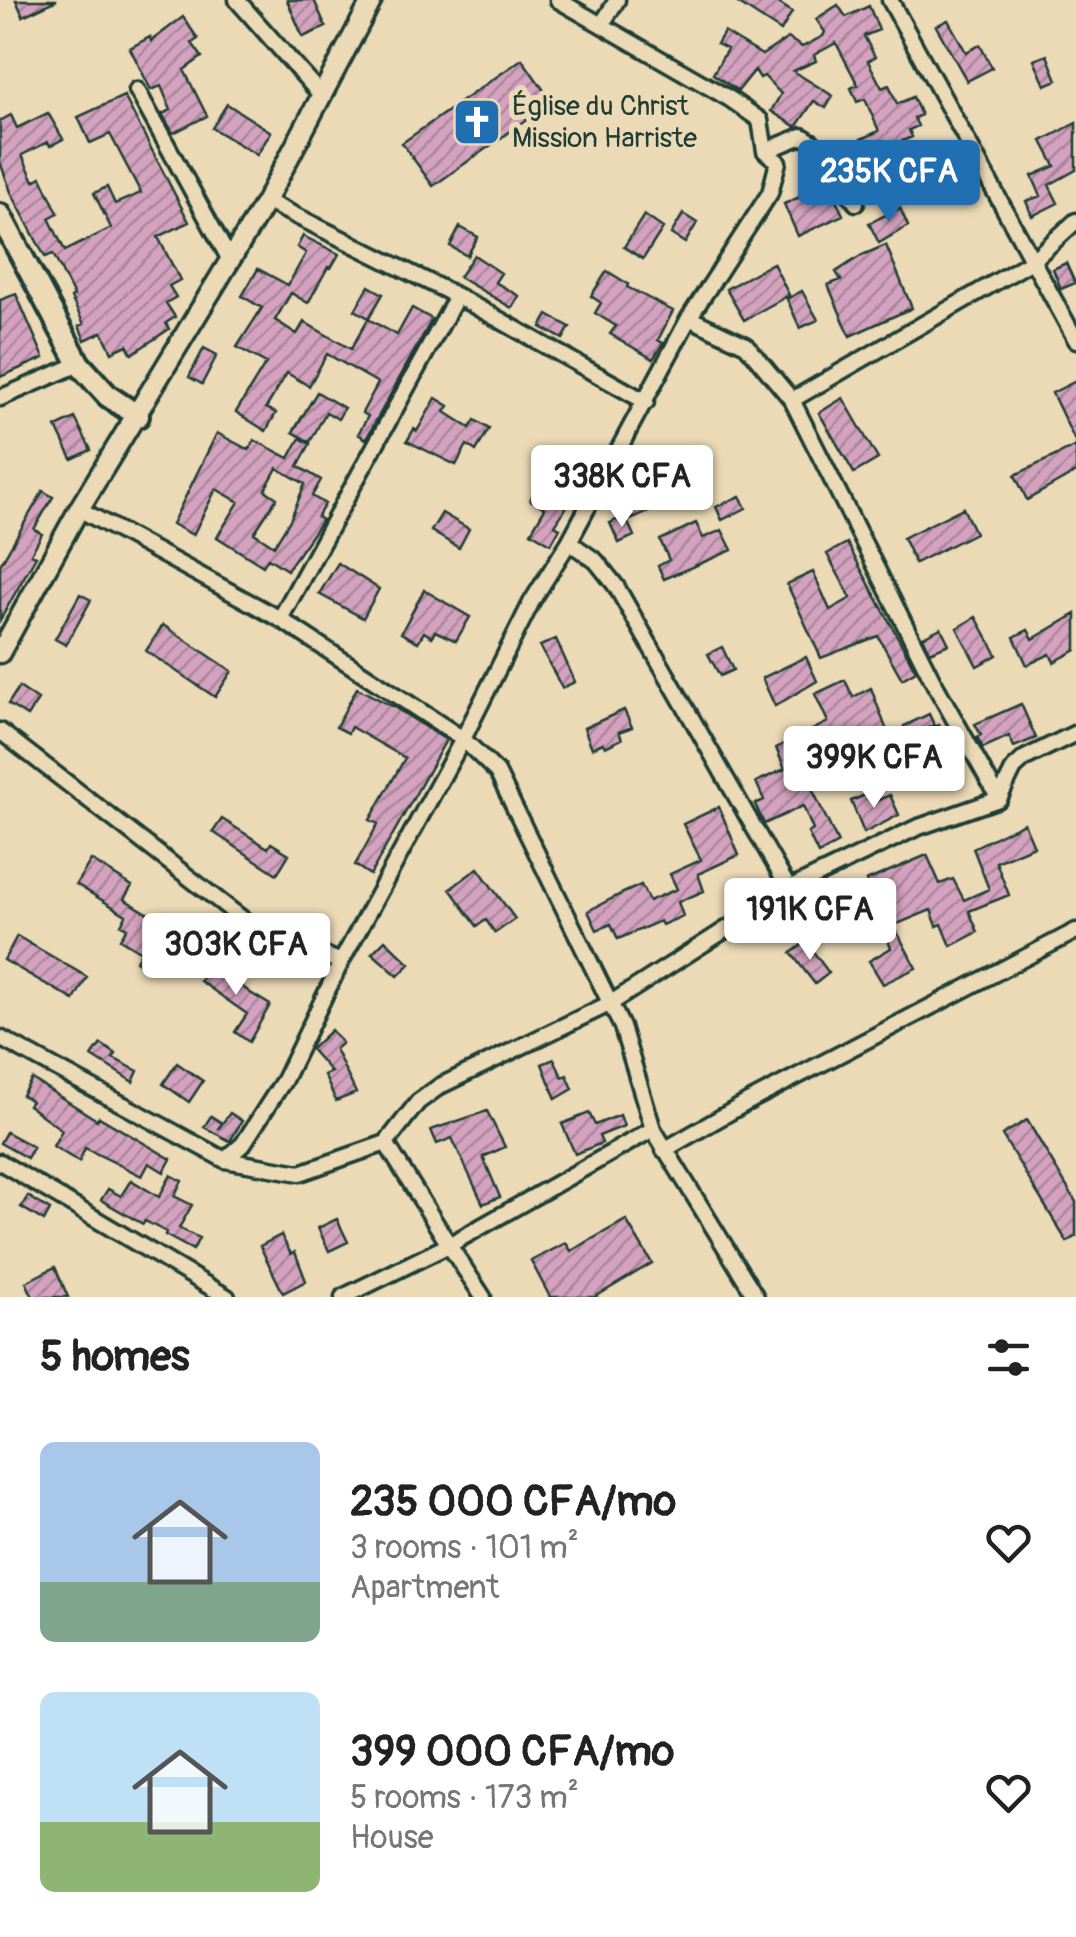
<!DOCTYPE html>
<meta charset="utf-8">
<style>
:root{--surface:#fff;--page:#f2f2f2;--text:#222;--muted:#767676;--accent:#1f6fb2}
body{margin:0;font-family:Pangolin,sans-serif;background:var(--page);color:var(--text);height:100vh;display:flex;flex-direction:column;font-size:38px;white-space:nowrap}
*{box-sizing:border-box;margin:0}
p{font-size:32px;color:var(--muted)}
.icon{flex:none;width:55px;height:55px;fill:none;stroke:currentColor;stroke-width:2;stroke-linecap:round;stroke-linejoin:round}
.map{position:relative;height:1297px;overflow:hidden}
.panel{display:flex;flex-direction:column;background:var(--surface);flex:1}
.panel>*{flex:none}
.price{position:absolute;translate:-50% -85px;padding:0 22px;border-radius:10px;background:#fff;color:#222;font-size:32px;line-height:65px;filter:drop-shadow(0 2px 5px #0008)}
.price::after{content:'';position:absolute;left:50%;top:60px;width:30px;height:22px;margin-left:-15px;background:inherit;clip-path:polygon(0 0,100% 0,50% 100%)}
.price.selected{background:var(--accent);color:#fff}
ul{padding:0;list-style:none}
li{display:flex;align-items:center;gap:30px;height:250px;padding:0 40px}
li span{display:grid;place-items:center;flex:none;width:280px;height:200px;border-radius:15px;color:#555}
li>.icon{margin-inline-start:auto}
span .icon{width:120px;height:120px;fill:#fffc;stroke-width:1}
li b{font-size:42px}
h2{display:flex;justify-content:space-between;align-items:center;height:120px;padding:0 40px;font-size:42px}
.map>svg:first-child{display:block}
.building{fill:url(#building-hatch);stroke:#1f3d34;stroke-width:2.5;fill-rule:evenodd}
.lines{fill:none;stroke-linecap:round;stroke-linejoin:round}
.minor-casing{stroke:#1f3d34;stroke-width:21}
.tertiary-casing{stroke:#1f3d34;stroke-width:25}
.secondary-casing{stroke:#1f3d34;stroke-width:28}
.minor{stroke:#ecdab7;stroke-width:14}
.tertiary{stroke:#ecdab7;stroke-width:18}
.secondary{stroke:#ecdab7;stroke-width:20}
.labels{text-anchor:middle;dominant-baseline:central;stroke-width:10;stroke-linejoin:round;paint-order:stroke}
.poi-label{font-size:28px;fill:#1f3d34;stroke:#ecdab7;text-anchor:start}
</style>
<div class="map">
<svg width="1076" height="1297" viewBox="0 0 1076 1297">
<defs>
<pattern id="building-hatch" width="6" height="6" patternUnits="userSpaceOnUse" patternTransform="scale(2.5)"><rect width="6" height="6" fill="#d4a2be"/><path d="M-1 1l2-2M0 6l6-6M5 7l2-2" fill="none" stroke="#ab859b"/></pattern>
</defs>
<rect width="100%" height="100%" fill="#ecdab7"/>
<filter id="ink" filterUnits="userSpaceOnUse"><feTurbulence type="fractalNoise" baseFrequency=".01" numOctaves="2"/><feDisplacementMap in="SourceGraphic" scale="20" xChannelSelector="R" yChannelSelector="G"/><feConvolveMatrix kernelMatrix="1 2 1 2 8 2 1 2 1" color-interpolation-filters="sRGB"/></filter>
<g filter="url(#ink)">
<path class="building" d="M 16,0 L 57,0 L 23,16 Z
M 287,0 L 314,0 L 326,27 L 303,37 Z
M 733,0 L 774,0 L 792,12 L 781,31 Z
M 838,5 L 846,17 L 869,6 L 879,30 L 864,36 L 875,57 L 868,61 L 882,88 L 889,85 L 897,104 L 913,97 L 921,115 L 914,118 L 918,126 L 909,130 L 912,137 L 861,158 L 855,146 L 862,142 L 861,139 L 879,131 L 865,99 L 857,102 L 851,88 L 858,85 L 836,43 L 814,55 L 816,61 L 793,71 L 833,96 L 826,108 L 814,101 L 796,127 L 771,111 L 781,94 L 764,76 L 760,78 L 755,70 L 738,91 L 713,74 L 727,49 L 717,44 L 724,32 L 762,55 L 788,38 L 802,47 L 823,36 L 825,32 L 816,19 Z
M 183,17 L 198,39 L 192,43 L 202,57 L 184,70 L 207,116 L 173,133 L 162,114 L 171,110 L 161,86 L 151,90 L 130,48 L 150,37 L 151,41 Z
M 948,20 L 966,52 L 980,45 L 992,68 L 967,81 L 936,26 Z
M 1047,55 L 1057,80 L 1045,85 L 1034,60 Z
M 522,59 L 552,102 L 433,186 L 402,143 Z
M 124,96 L 189,222 L 158,237 L 180,280 L 169,286 L 176,297 L 166,303 L 175,317 L 166,323 L 169,329 L 132,354 L 127,345 L 112,352 L 102,332 L 85,340 L 79,326 L 84,324 L 71,298 L 74,296 L 53,254 L 45,257 L 11,192 L 0,162 L 0,121 L 11,115 L 17,128 L 48,113 L 63,139 L 50,146 L 48,142 L 22,155 L 34,181 L 41,177 L 58,213 L 49,218 L 65,251 L 111,228 L 94,193 L 107,187 L 115,204 L 141,193 L 110,134 L 90,143 L 78,117 Z
M 227,104 L 271,132 L 257,155 L 212,128 Z
M 1076,123 L 1076,170 L 1049,185 L 1058,203 L 1032,216 L 1026,201 L 1041,196 L 1032,176 L 1055,166 L 1042,141 Z
M 829,184 L 843,215 L 798,236 L 784,204 Z
M 900,208 L 908,226 L 879,243 L 869,223 Z
M 683,214 L 697,223 L 685,243 L 671,234 Z
M 644,215 L 663,228 L 643,259 L 624,247 Z
M 460,227 L 478,237 L 467,256 L 450,246 Z
M 303,236 L 339,254 L 331,268 L 328,267 L 308,303 L 291,293 L 275,320 L 297,334 L 304,322 L 351,349 L 368,319 L 397,335 L 412,308 L 432,319 L 366,439 L 358,434 L 368,416 L 362,413 L 378,383 L 327,354 L 309,386 L 287,373 L 266,408 L 276,413 L 266,431 L 236,412 L 266,363 L 237,347 L 262,308 L 242,296 L 258,269 L 288,285 L 306,253 L 297,247 Z
M 886,245 L 912,308 L 850,336 L 828,285 L 841,280 L 836,272 L 862,255 Z
M 474,255 L 501,273 L 495,282 L 519,296 L 512,308 L 459,277 Z
M 773,263 L 789,295 L 744,320 L 726,289 Z
M 1066,263 L 1075,283 L 1061,289 L 1053,269 Z
M 607,271 L 628,284 L 627,287 L 673,311 L 658,340 L 663,343 L 653,359 L 610,334 L 616,326 L 595,313 L 601,303 L 591,296 Z
M 369,286 L 383,294 L 369,318 L 355,310 Z
M 802,291 L 818,320 L 800,328 L 787,299 Z
M 16,294 L 44,358 L 0,377 L 0,300 Z
M 548,315 L 570,327 L 563,339 L 541,327 Z
M 204,348 L 217,355 L 202,384 L 189,377 Z
M 1076,381 L 1076,443 L 1052,393 Z
M 317,392 L 344,408 L 338,419 L 326,412 L 310,442 L 293,432 Z
M 436,398 L 449,406 L 445,412 L 470,428 L 475,420 L 489,429 L 476,451 L 467,445 L 456,465 L 407,441 L 414,429 L 417,431 Z
M 843,398 L 878,459 L 854,473 L 819,413 Z
M 75,418 L 91,450 L 72,459 L 56,427 Z
M 217,433 L 249,450 L 254,440 L 289,458 L 300,438 L 310,444 L 298,466 L 321,480 L 312,496 L 325,504 L 317,517 L 322,520 L 287,570 L 268,558 L 263,566 L 217,537 L 239,502 L 216,489 L 193,535 L 172,524 ZM 277,468 L 305,484 L 290,520 L 274,546 L 254,533 L 277,498 L 265,490 Z
M 1076,446 L 1076,472 L 1027,500 L 1015,475 Z
M 538,485 L 569,503 L 555,525 L 560,528 L 551,544 L 531,532 L 545,508 L 530,500 Z
M 43,491 L 53,497 L 34,529 L 42,534 L 31,554 L 36,556 L 0,620 L 0,565 Z
M 740,496 L 746,508 L 722,520 L 716,507 Z
M 647,498 L 653,510 L 628,521 L 623,509 Z
M 963,508 L 975,533 L 915,563 L 903,538 Z
M 442,513 L 469,529 L 459,548 L 431,531 Z
M 625,516 L 634,536 L 619,543 L 610,523 Z
M 696,523 L 703,538 L 722,530 L 732,550 L 664,579 L 658,566 L 669,560 L 660,540 Z
M 847,543 L 916,671 L 902,679 L 878,636 L 821,658 L 787,584 L 813,572 L 830,610 L 851,598 L 827,554 Z
M 338,563 L 379,589 L 363,618 L 319,594 Z
M 424,590 L 470,617 L 456,641 L 435,631 L 432,637 L 424,632 L 418,642 L 401,633 Z
M 80,594 L 91,600 L 66,645 L 55,639 Z
M 1076,614 L 1076,650 L 1054,662 L 1050,654 L 1027,665 L 1014,637 L 1028,630 L 1033,639 Z
M 976,617 L 997,655 L 977,666 L 957,628 Z
M 163,625 L 232,671 L 215,697 L 146,651 Z
M 941,628 L 949,644 L 930,652 L 923,637 Z
M 556,639 L 575,682 L 562,688 L 540,646 Z
M 722,647 L 733,670 L 720,676 L 708,654 Z
M 806,657 L 817,681 L 775,706 L 762,678 Z
M 845,680 L 853,697 L 871,688 L 887,731 L 847,749 L 841,735 L 796,755 L 838,843 L 818,854 L 808,833 L 813,830 L 803,806 L 764,824 L 755,804 L 764,800 L 756,782 L 785,769 L 776,748 L 828,722 L 815,694 Z
M 19,687 L 38,700 L 27,716 L 8,704 Z
M 357,688 L 394,707 L 446,740 L 370,875 L 355,865 L 378,824 L 370,820 L 405,758 L 351,727 L 348,733 L 336,727 Z
M 1021,704 L 1036,738 L 1014,747 L 1009,736 L 983,748 L 977,737 L 981,735 L 975,724 Z
M 624,710 L 632,727 L 619,732 L 622,739 L 605,747 L 603,743 L 592,748 L 584,728 Z
M 929,714 L 934,725 L 909,737 L 904,726 Z
M 939,725 L 950,749 L 939,754 L 928,730 Z
M 870,793 L 874,802 L 890,795 L 899,815 L 864,833 L 851,801 Z
M 719,807 L 739,855 L 698,874 L 704,891 L 678,902 L 683,916 L 662,925 L 660,921 L 618,939 L 611,924 L 597,930 L 588,911 L 621,894 L 641,885 L 649,901 L 677,889 L 670,874 L 701,860 L 683,824 Z
M 222,819 L 268,848 L 271,843 L 289,854 L 277,874 L 213,832 Z
M 1024,823 L 1034,846 L 996,862 L 1009,895 L 969,911 L 978,932 L 951,946 L 942,924 L 937,926 L 931,910 L 897,924 L 894,926 L 916,968 L 883,984 L 869,961 L 891,948 L 879,919 L 863,925 L 855,906 L 846,910 L 841,899 L 868,885 L 866,881 L 927,855 L 940,884 L 953,879 L 964,900 L 989,889 L 973,848 Z
M 91,860 L 132,886 L 124,899 L 161,921 L 167,912 L 179,919 L 172,932 L 175,933 L 150,970 L 136,961 L 141,952 L 120,939 L 127,928 L 121,925 L 126,915 L 76,884 Z
M 478,868 L 515,919 L 495,933 L 486,920 L 477,926 L 450,889 Z
M 17,936 L 87,977 L 74,1000 L 4,960 Z
M 385,940 L 410,964 L 398,976 L 372,953 Z
M 806,942 L 829,973 L 815,984 L 791,953 Z
M 214,959 L 235,973 L 232,978 L 249,992 L 270,1005 L 249,1042 L 235,1032 L 247,1014 L 200,981 Z
M 331,1030 L 342,1043 L 335,1049 L 356,1093 L 336,1101 L 324,1075 L 331,1072 L 311,1049 Z
M 101,1044 L 116,1054 L 113,1058 L 138,1071 L 133,1082 L 92,1056 Z
M 554,1059 L 562,1077 L 567,1075 L 573,1089 L 556,1099 L 542,1064 Z
M 177,1063 L 203,1081 L 189,1102 L 163,1084 Z
M 32,1079 L 97,1120 L 99,1117 L 171,1159 L 164,1172 L 149,1163 L 142,1176 L 85,1148 L 79,1162 L 53,1146 L 62,1130 L 28,1105 L 31,1101 L 22,1095 Z
M 487,1111 L 505,1147 L 483,1157 L 500,1197 L 483,1204 L 452,1138 L 437,1144 L 431,1130 Z
M 230,1113 L 242,1121 L 230,1141 L 204,1127 L 211,1116 L 222,1123 L 218,1129 Z
M 589,1113 L 595,1125 L 620,1115 L 624,1126 L 599,1136 L 602,1143 L 575,1154 L 562,1124 Z
M 1027,1120 L 1076,1202 L 1076,1236 L 1067,1242 L 1002,1135 Z
M 6,1132 L 33,1147 L 27,1158 L 0,1143 Z
M 171,1175 L 182,1181 L 174,1196 L 192,1205 L 179,1228 L 199,1238 L 193,1250 L 165,1235 L 166,1232 L 145,1221 L 143,1224 L 101,1200 L 108,1189 L 121,1196 L 131,1180 L 159,1197 Z
M 28,1196 L 50,1210 L 44,1221 L 21,1207 Z
M 337,1219 L 348,1242 L 329,1251 L 318,1228 Z
M 626,1220 L 652,1263 L 595,1297 L 550,1297 L 531,1261 L 566,1243 L 571,1251 Z
M 281,1235 L 291,1254 L 295,1252 L 306,1281 L 283,1293 L 260,1246 Z
M 55,1267 L 68,1297 L 33,1297 L 26,1282 Z"/>
<g class="lines">
<g class="minor-casing">
<path id="minor" d="M 237,0 L 320,94
M 890,0 L 1076,340
M 602,24 L 617,0
M 137,90 L 231,262
M 765,151 L 802,136 L 812,142 L 856,203
M 266,201 L 457,296 L 646,402
M 689,318 L 746,345 L 792,400 L 934,683 L 999,799
M 0,398 L 79,364
M 792,400 L 1032,261 L 1076,221
M 79,509 L 280,619 L 463,739 L 497,772 L 622,1027 L 653,1129 L 756,1297
M 569,542 L 596,561 L 616,586 L 789,889
M 280,619 L 457,296
M 0,731 L 249,924 L 341,962
M 0,1038 L 225,1160 L 243,1144 L 284,1080 L 341,962 L 463,739 L 532,601 L 569,542 L 689,318 L 770,193 L 778,162 L 765,151 L 760,120 L 730,99 L 558,0
M 386,1143 L 449,1245 L 653,1129
M 664,1150 L 746,1103 L 1076,931
M 225,1160 L 300,1173 L 386,1143 L 418,1102 L 440,1086 L 611,1003 L 789,889 L 916,828 L 999,799 L 1014,768 L 1025,758 L 1076,733
M 0,1162 L 227,1297
M 343,1297 L 449,1245 L 483,1297"/>
</g>
<g class="tertiary-casing">
<path id="tertiary" d="M 0,653 L 79,509 L 266,201 L 372,0"/>
</g>
<g class="secondary-casing">
<path id="secondary" d="M 0,215 L 79,364 L 108,396 L 138,416"/>
</g>
<use href="#minor" class="minor"/>
<use href="#tertiary" class="tertiary"/>
<use href="#secondary" class="secondary"/>
</g>
</g>
<defs>
<g id="church-square" transform="scale(2.5)"><rect x="-9" y="-9" width="18" height="18" rx="4" fill="#1f6fb2" stroke="#ecdab7"/><path d="M-1.2-6h2.4v3.5h3.3v2.4h-3.3V6h-2.4V-.1h-3.3v-2.4h3.3Z" fill="#fff"/></g>
</defs>
<g fill-rule="evenodd">
<use href="#church-square" x="477" y="122"/>
</g>
<g class="labels">
<g class="poi-label">
<text x="512" y="106">Église du Christ<tspan x="512" dy="32">Mission Harriste</tspan></text>
</g>
</g>
</svg>
<b class="price selected" style="left:889px;top:225px">235K CFA</b>
<b class="price" style="left:622px;top:530px">338K CFA</b>
<b class="price" style="left:874px;top:811px">399K CFA</b>
<b class="price" style="left:810px;top:963px">191K CFA</b>
<b class="price" style="left:236px;top:998px">303K CFA</b>
</div>
<section class="panel">
<h2>5 homes<svg class="icon" aria-label="filters" viewBox="0 0 24 24"><path d="M4 7h16M4 17h16"/><circle cx="9" cy="7" r="2"/><circle cx="15" cy="17" r="2"/></svg></h2>
<ul>
<li><span style="background:linear-gradient(#a9c7e8 70%,#7fa58c 0)"><svg class="icon" aria-label="home" viewBox="0 0 24 24"><path d="M3 11l9-7 9 7M6 9v11h12V9"/></svg></span><div><b>235 000 CFA/mo</b><p>3 rooms · 101 m²</p><p>Apartment</p></div><svg class="icon" aria-label="heart" viewBox="0 0 24 24"><path d="M12 20l-8-8c-3-5 5-10 8-4 3-6 11-1 8 4z"/></svg></li>
<li><span style="background:linear-gradient(#bfe0f5 65%,#8fb573 0)"><svg class="icon" aria-label="home" viewBox="0 0 24 24"><path d="M3 11l9-7 9 7M6 9v11h12V9"/></svg></span><div><b>399 000 CFA/mo</b><p>5 rooms · 173 m²</p><p>House</p></div><svg class="icon" aria-label="heart" viewBox="0 0 24 24"><path d="M12 20l-8-8c-3-5 5-10 8-4 3-6 11-1 8 4z"/></svg></li>
</ul>
</section>
